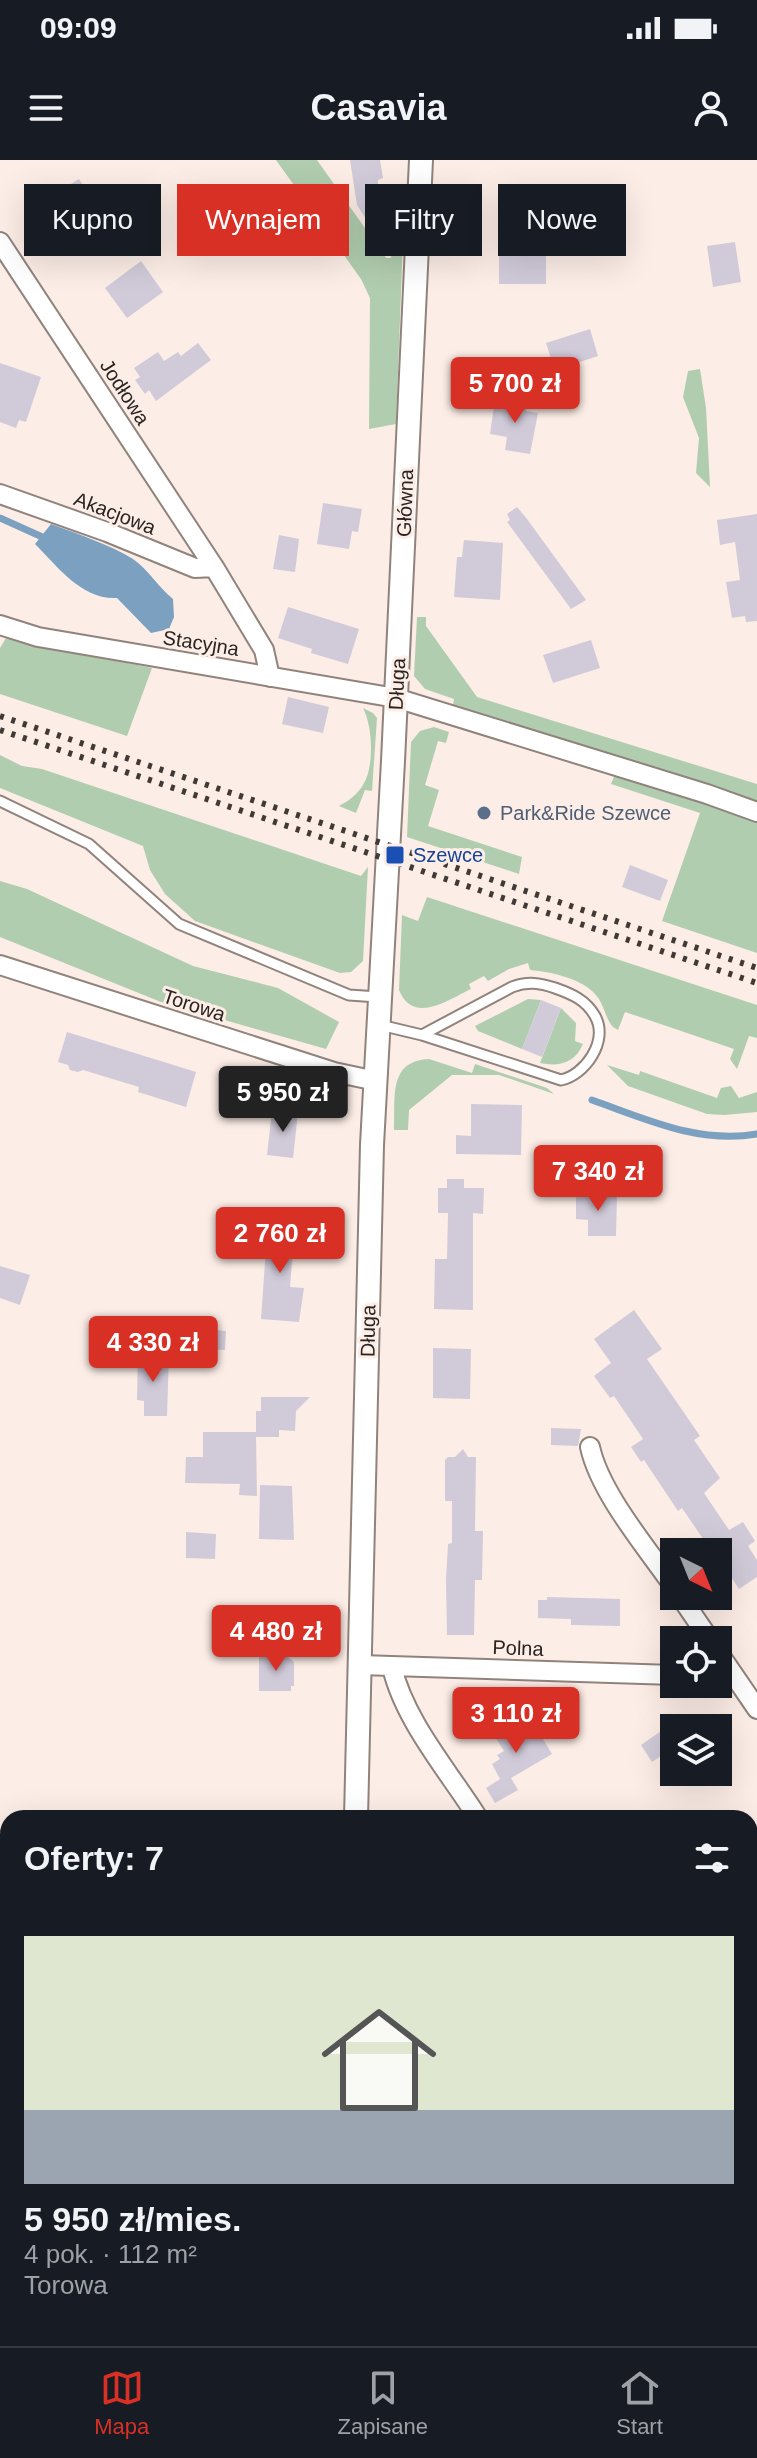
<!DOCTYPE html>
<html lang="pl">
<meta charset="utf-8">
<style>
:root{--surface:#171b24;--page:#242831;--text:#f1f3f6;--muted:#9ea1a6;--line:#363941;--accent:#d93025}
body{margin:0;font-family:Arial,sans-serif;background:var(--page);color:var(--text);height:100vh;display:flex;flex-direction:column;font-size:30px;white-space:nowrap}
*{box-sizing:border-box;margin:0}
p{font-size:26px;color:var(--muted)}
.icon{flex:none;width:44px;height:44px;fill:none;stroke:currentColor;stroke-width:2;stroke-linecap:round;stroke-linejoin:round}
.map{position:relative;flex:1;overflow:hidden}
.sheet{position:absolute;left:0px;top:1650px;width:758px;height:536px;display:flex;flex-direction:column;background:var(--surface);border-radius:24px 24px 0 0;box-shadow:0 8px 32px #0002}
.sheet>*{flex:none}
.hud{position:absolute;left:24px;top:24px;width:710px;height:72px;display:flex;gap:16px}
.needle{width:52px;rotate:137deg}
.controls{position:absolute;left:660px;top:1378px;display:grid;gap:16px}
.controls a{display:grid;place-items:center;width:72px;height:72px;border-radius:0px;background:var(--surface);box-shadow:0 8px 32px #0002;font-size:40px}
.price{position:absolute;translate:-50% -68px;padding:0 18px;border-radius:8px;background:var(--accent);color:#fff;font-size:26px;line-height:52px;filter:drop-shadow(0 2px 4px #0008)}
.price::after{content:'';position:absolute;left:50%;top:48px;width:24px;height:18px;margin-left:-12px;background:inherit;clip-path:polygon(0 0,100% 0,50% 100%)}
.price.on{background:#222;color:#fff}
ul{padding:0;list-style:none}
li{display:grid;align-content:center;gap:16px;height:424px;padding:0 24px}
li span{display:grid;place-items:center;height:248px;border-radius:0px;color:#555}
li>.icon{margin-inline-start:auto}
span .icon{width:144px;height:144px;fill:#fffc;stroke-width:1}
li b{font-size:34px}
h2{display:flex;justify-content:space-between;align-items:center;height:96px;padding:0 24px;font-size:34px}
.chip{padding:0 28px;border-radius:0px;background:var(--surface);box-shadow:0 8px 32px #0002;font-size:28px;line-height:72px}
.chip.on{background:var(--accent);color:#fff}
.status{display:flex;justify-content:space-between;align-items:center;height:56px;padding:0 40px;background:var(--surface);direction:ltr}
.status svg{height:22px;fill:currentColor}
header{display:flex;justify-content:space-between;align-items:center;height:104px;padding:0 24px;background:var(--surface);font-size:36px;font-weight:700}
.tab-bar{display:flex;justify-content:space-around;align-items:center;height:112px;border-top:2px solid var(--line);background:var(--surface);font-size:22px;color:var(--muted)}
.tab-bar a{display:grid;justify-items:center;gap:4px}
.tab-bar .on{color:var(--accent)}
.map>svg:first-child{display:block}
.green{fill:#b1cdaf}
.water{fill:#7ba0c0}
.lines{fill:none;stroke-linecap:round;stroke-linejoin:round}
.stream{stroke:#7ba0c0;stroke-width:7}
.building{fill:#d1cbd9}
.service-casing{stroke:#90837c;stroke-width:13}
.minor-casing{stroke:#90837c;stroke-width:22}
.tertiary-casing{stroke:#90837c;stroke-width:26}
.service{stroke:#fff;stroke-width:9}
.minor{stroke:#fff;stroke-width:18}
.tertiary{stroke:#fff;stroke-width:22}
.rail{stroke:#403936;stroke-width:6;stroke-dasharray:4 8;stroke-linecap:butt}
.service-dot{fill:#5c6f8a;stroke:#fcede6;stroke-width:3}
.transit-dot{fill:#1a4fb4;stroke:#fcede6;stroke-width:3}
.labels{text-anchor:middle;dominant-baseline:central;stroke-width:6;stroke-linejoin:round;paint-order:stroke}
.street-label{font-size:20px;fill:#292421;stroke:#fcede6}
.service-label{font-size:20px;fill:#4e5e75;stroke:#fcede6;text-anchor:start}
.transit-label{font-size:20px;fill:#164399;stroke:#fcede6;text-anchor:start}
</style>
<div class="status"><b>09:09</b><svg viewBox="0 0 49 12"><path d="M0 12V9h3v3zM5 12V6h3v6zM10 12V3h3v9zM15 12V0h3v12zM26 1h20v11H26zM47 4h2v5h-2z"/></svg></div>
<header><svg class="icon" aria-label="menu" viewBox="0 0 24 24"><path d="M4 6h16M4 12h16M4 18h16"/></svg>Casavia<svg class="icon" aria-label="person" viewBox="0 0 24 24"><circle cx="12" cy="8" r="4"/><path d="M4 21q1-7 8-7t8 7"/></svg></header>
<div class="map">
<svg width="757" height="2186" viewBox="0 0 757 2186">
<rect width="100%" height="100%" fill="#fcede6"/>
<path class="green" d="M 276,0 L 317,0 L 386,98 L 391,98 L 393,57 L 404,54 L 396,264 L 369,269 L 370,138 L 361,119 Z
M 700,209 L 706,248 L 710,327 L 696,313 L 699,278 L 683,237 L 688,211 Z
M 417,457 L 426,457 L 426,466 L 477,537 L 757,624 L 757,645 L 555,579 L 555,576 L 453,545 L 454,539 L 425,529 L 414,516 Z
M 6,478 L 152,508 L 127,576 L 0,534 L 0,488 Z
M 363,548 L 373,553 L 377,558 L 372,631 L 365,630 L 356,653 L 339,646 C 351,640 361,631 366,619 C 374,600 372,565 363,548 Z
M 434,567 L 449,572 L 446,583 L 438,581 L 425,625 L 439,630 L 428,666 L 522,697 L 519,714 L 407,677 L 411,582 L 420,571 Z
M 0,595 L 22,606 L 42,609 L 361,716 L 368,707 L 363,801 L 351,812 L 340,813 L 195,761 L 165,734 L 150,710 L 143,686 L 0,628 Z
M 616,612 L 693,637 L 757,661 L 757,793 L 662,761 L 700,653 L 611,624 Z
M 0,721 L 27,729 L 193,806 L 278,828 L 339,862 L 326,889 L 161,842 L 0,777 Z
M 427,737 L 757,845 L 757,878 L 749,876 L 737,909 L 730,899 L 734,889 L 637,856 L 625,852 L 618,870 L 613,867 C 606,859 605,849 599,839 C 586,819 552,812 530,810 L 528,803 L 509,809 L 488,821 L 484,816 L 469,824 L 471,829 C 448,840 413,865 399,830 L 402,755 L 418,761 Z
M 528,839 L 541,840 L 522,889 L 478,871 L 475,866 Z
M 561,848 L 576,863 L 575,881 L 583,884 C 575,903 559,907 540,903 Z
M 429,899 L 472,913 L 475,904 L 547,928 L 554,934 L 499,915 L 452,915 L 409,950 L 408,970 L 394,970 C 396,939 387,901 429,899 Z
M 607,905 L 639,915 L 640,911 L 717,938 L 721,928 L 731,926 L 739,938 L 757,932 L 757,952 L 724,955 L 707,954 L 628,926 Z
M 757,1799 L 757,2080 L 750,2070 L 750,1804 Z
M 757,2092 L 757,2186 L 565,2186 L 559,2178 L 750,2178 L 750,2097 Z"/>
<path class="water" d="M 51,364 C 78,374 108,384 133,399 C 148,409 159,428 173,439 L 174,457 L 169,469 L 151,473 L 117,438 C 82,440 58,407 35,384 Z"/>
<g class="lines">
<path class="stream" d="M 0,358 L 49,380
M 592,940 C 646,959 698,984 757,974
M 750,1995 L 757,2004"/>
</g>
<path class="building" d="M 350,0 L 380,0 L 383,18 L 378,20 L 378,57 L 366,59 L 357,45 Z
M 79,19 L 104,57 L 75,73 L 61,53 L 69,48 L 58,32 Z
M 735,82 L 741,122 L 713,127 L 707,86 Z
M 499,84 L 546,84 L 546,124 L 499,124 Z
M 141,101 L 163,132 L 127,158 L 105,128 Z
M 590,169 L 598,196 L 555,210 L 546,183 Z
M 198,183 L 211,200 L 156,241 L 149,230 L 145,234 L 135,220 L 140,217 L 134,208 L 158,192 L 164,201 L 178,192 L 181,196 Z
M 0,203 L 41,217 L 26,262 L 19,260 L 16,268 L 0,262 Z
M 503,238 L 528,242 L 526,251 L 538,253 L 530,294 L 505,290 L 507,277 L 490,274 L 494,246 L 501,247 Z
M 323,343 L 362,349 L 358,372 L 352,371 L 349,389 L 317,384 Z
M 517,347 L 527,359 L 586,440 L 571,449 L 507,362 L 510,360 L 507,354 Z
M 757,354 L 757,461 L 746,462 L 745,456 L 732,458 L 726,422 L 740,420 L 735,382 L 720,385 L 717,360 Z
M 279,375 L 299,379 L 295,412 L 273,409 Z
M 464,380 L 503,383 L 500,440 L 454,437 L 457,397 L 462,397 Z
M 288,447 L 359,469 L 348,504 L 311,493 L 312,489 L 278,478 Z
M 591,480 L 600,508 L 553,523 L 543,495 Z
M 288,537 L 329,547 L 323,573 L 282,564 Z
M 630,705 L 668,720 L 660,741 L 622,727 Z
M 541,840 L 561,848 L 542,897 L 522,889 Z
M 67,872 L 196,912 L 186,947 L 138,932 L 139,927 L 83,910 L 78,912 L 70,910 L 68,905 L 58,902 Z
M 471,944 L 522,945 L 521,995 L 456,994 L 456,975 L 471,976 Z
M 272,951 L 298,953 L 293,998 L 267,995 Z
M 547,1014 L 566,1015 L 566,1034 L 547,1034 Z
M 447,1019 L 464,1019 L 464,1028 L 484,1028 L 483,1054 L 473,1053 L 473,1150 L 434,1149 L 435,1099 L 447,1099 L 448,1053 L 438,1053 L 438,1028 L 447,1028 Z
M 576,1034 L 617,1035 L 616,1076 L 588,1076 L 588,1060 L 576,1059 Z
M 268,1060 L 295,1062 L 290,1127 L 304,1128 L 299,1162 L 261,1159 Z
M 0,1106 L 30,1115 L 20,1145 L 0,1138 Z
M 634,1150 L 662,1189 L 647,1199 L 700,1276 L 694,1280 L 720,1318 L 704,1333 L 729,1370 L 743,1362 L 755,1381 L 748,1386 L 757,1400 L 757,1417 L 739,1429 L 728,1412 L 724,1414 L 718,1405 L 718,1392 L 712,1392 L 682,1348 L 678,1351 L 644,1300 L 641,1302 L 631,1287 L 643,1279 L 614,1236 L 610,1238 L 594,1216 L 611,1203 L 594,1179 Z
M 179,1167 L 226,1171 L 225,1190 L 178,1188 Z
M 433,1188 L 471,1189 L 470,1239 L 433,1238 Z
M 138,1195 L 169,1196 L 167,1256 L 144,1256 L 144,1241 L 137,1240 Z
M 261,1237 L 310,1237 L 296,1251 L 295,1271 L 279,1270 L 279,1277 L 256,1277 L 257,1336 L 239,1335 L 240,1324 L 185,1323 L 186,1297 L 203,1297 L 203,1272 L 256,1272 L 256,1251 L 261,1251 Z
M 551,1268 L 581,1269 L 578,1286 L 551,1285 Z
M 463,1289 L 468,1297 L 476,1297 L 475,1371 L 483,1371 L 482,1420 L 475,1420 L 474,1475 L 447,1475 L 446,1419 L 448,1384 L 452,1383 L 452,1341 L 445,1341 L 445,1300 L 448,1297 L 455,1297 Z
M 260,1325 L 292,1326 L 294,1380 L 259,1379 Z
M 186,1372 L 216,1374 L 215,1399 L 186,1398 Z
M 547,1437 L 620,1439 L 620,1466 L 571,1465 L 571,1459 L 538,1458 L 538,1440 L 547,1440 Z
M 269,1489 L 274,1497 L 288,1497 L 294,1502 L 294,1526 L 291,1526 L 291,1531 L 259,1531 L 259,1497 L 264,1497 Z
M 522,1555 L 532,1572 L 537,1569 L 552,1594 L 511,1618 L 518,1630 L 495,1643 L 486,1628 L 500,1619 L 492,1604 L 500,1599 L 497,1595 L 504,1591 L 491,1570 Z
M 664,1569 L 674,1584 L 674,1615 L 661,1596 L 652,1602 L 641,1585 Z"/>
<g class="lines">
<g class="service-casing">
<path id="service" d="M 0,641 L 89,684 L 179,764 L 349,835 L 378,837
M 380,865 L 422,875 L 561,920 C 585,915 609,881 595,856 C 586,840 572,834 555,828 C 540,823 528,821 512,827 L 422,875"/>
</g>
<g class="minor-casing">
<path id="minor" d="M 0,82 L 214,407 L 264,490 L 270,517
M 0,334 L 107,372 L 195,408 L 214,407
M 0,465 L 38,477 L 396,538 L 707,634 L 757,652
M 0,805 L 334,912 L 376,921
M 590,1287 C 600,1333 647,1388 674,1427
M 680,1436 L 710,1480
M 718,1492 L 757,1549
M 360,1505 L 674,1515
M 392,1507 C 404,1560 449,1612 478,1658
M 0,1681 L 8,1693
M 0,1820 L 8,1821
M 750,2041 L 757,2050
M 427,2178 L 433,2186"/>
</g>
<g class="tertiary-casing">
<path id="tertiary" d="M 356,1658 L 372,985 L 393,601 L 421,0
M 330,2186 L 332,2178"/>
</g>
<use href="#service" class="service"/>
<use href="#minor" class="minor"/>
<use href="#tertiary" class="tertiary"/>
<path class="rail" d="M 0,556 L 757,808
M 0,570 L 757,823"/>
</g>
<circle class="service-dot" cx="484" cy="653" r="8"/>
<rect class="transit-dot" x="385" y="685" width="20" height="20" rx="4"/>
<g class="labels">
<g class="street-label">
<text transform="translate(125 232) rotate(57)">Jodłowa</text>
<text transform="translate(405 343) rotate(-88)">Główna</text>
<text transform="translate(115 353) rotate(21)">Akacjowa</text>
<text transform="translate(201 483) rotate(9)">Stacyjna</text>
<text transform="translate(397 524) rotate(-87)">Długa</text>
<text transform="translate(194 845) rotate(18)">Torowa</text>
<text transform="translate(368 1171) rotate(-89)">Długa</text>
<text transform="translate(518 1488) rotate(2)">Polna</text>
</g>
<g class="service-label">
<text x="500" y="653">Park&amp;Ride Szewce</text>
</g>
<g class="transit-label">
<text x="413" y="695">Szewce</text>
</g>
</g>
</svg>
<div class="controls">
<a><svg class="needle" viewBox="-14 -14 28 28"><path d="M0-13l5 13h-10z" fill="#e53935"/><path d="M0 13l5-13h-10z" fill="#9ea1a6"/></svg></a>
<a><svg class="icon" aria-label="locate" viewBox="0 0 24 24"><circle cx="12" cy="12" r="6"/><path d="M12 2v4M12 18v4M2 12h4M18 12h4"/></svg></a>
<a><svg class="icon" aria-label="layers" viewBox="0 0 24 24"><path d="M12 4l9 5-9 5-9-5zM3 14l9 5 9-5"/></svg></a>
</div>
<b class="price" style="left:515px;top:265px">5 700 zł</b>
<b class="price on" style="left:283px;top:974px">5 950 zł</b>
<b class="price" style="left:598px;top:1053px">7 340 zł</b>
<b class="price" style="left:280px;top:1115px">2 760 zł</b>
<b class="price" style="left:153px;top:1224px">4 330 zł</b>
<b class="price" style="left:276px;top:1513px">4 480 zł</b>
<b class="price" style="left:516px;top:1595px">3 110 zł</b>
<div class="hud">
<a class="chip">Kupno</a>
<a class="chip on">Wynajem</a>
<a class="chip">Filtry</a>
<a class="chip">Nowe</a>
</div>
<section class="sheet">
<h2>Oferty: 7<svg class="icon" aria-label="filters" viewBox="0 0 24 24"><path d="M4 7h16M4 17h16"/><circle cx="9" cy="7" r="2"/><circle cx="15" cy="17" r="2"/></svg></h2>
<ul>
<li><span style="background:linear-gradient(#dfe7d0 70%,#9aa5b1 0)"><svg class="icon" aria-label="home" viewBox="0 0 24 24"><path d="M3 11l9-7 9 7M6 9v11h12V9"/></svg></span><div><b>5 950 zł/mies.</b><p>4 pok. · 112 m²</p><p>Torowa</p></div></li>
</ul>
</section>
</div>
<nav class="tab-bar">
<a class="on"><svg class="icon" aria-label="map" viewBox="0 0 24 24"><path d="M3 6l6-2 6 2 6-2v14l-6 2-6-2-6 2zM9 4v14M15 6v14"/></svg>Mapa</a>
<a><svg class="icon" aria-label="saved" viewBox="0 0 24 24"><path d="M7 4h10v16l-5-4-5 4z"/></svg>Zapisane</a>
<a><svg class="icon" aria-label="home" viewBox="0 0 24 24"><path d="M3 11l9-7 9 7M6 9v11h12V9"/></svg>Start</a>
</nav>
